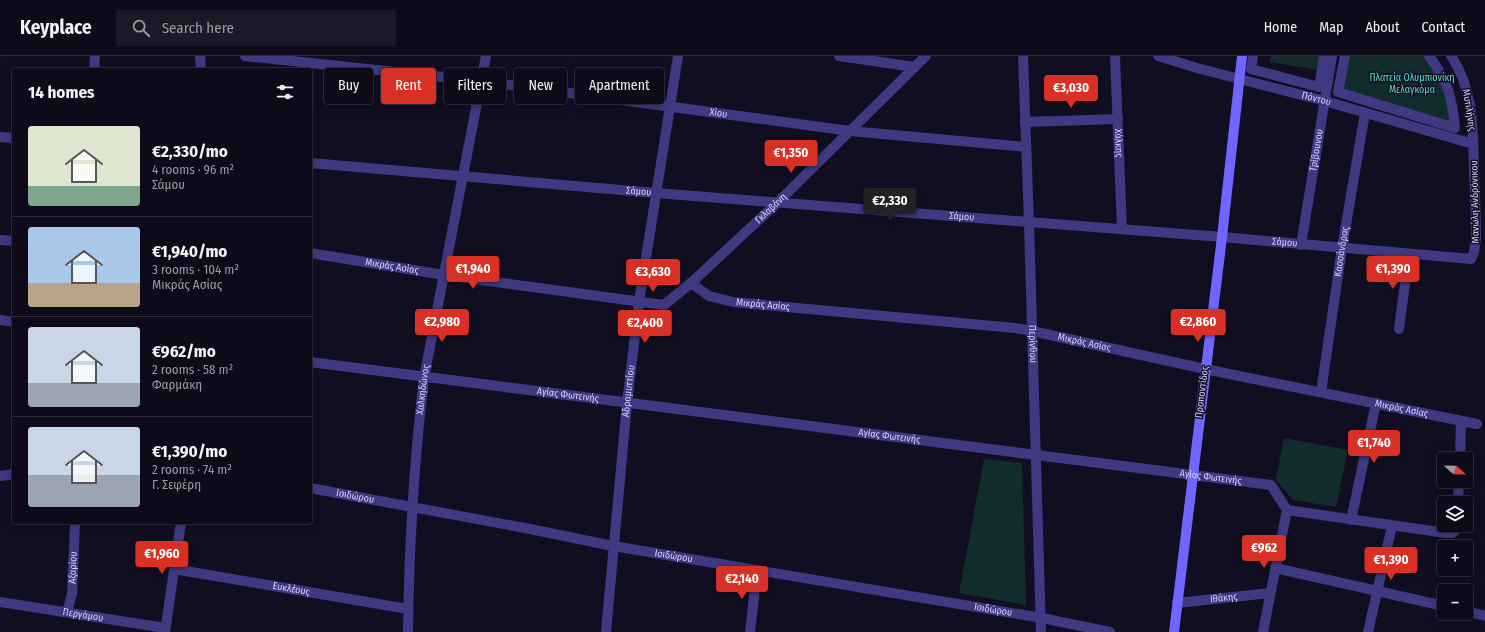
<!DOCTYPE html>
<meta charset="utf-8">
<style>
:root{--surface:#0e0a1a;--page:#1c1827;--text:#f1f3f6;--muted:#9b9aa2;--line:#2e2b39;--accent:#d93025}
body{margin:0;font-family:"Fira Sans Condensed",sans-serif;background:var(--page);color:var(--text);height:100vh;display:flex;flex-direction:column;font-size:15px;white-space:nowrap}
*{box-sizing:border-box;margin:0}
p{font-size:13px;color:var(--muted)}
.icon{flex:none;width:22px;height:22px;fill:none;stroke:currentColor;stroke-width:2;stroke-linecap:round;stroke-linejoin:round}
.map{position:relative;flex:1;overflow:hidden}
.drawer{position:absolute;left:12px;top:12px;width:300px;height:456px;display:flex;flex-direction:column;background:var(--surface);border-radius:4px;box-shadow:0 2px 10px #0003,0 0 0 1px var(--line)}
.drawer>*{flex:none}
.hud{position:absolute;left:324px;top:12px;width:380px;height:36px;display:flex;gap:8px}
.needle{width:26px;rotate:112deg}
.fabs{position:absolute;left:1437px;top:396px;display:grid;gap:8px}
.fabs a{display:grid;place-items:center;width:36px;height:36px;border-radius:4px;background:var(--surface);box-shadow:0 2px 10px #0003,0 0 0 1px var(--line);font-size:20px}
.price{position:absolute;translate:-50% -34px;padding:0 9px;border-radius:4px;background:var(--accent);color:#fff;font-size:13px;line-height:26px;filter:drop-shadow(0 1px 2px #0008)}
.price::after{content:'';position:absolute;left:50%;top:24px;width:12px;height:9px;margin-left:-6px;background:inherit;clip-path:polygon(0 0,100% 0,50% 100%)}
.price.on{background:#222;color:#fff}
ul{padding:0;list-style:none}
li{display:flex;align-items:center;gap:12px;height:100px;padding:0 16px}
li+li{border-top:1px solid var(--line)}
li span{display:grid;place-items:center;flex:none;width:112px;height:80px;border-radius:4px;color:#555}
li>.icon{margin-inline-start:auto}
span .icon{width:48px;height:48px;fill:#fffc;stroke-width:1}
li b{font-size:17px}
h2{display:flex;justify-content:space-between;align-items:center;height:48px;padding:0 16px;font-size:17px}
.tag{padding:0 14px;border-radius:4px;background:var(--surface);box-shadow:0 2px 10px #0003,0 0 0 1px var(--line);font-size:14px;line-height:36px}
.tag.on{background:var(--accent);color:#fff}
header{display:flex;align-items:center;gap:24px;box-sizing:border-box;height:56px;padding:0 20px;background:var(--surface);border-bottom:1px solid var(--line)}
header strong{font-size:19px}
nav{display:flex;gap:22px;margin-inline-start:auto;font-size:14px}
.search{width:280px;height:36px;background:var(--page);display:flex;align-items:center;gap:10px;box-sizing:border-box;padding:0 14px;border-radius:4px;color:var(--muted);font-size:15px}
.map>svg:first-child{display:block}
.green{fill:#112c2c}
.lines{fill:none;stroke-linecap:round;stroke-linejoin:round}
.street{stroke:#3e3981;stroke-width:10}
.secondary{stroke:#6f66ff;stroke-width:10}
.labels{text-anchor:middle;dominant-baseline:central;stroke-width:3;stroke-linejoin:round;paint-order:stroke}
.park-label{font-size:10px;fill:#5bdfc2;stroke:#120e22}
.street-label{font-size:10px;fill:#d6cfff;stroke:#120e22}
</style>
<header>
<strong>Keyplace</strong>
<div class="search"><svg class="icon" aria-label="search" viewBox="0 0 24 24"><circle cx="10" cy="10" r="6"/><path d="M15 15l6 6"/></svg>Search here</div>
<nav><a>Home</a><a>Map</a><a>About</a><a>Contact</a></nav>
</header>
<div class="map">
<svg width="1485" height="576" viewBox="0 0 1485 576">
<rect width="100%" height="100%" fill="#120e22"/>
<path class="green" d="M 1271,0 L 1321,0 L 1318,14 L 1270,6 Z
M 1347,0 L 1425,0 L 1442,24 L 1452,68 L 1341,34 Z
M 1284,382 L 1348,394 L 1336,451 L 1293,444 L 1276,424 Z
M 984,403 L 1022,407 L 1026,549 L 959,537 Z"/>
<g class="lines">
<g class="street">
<path d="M 200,0 L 201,14"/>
<path id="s1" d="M 245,0 L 481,25 L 850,75 L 1026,91"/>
<path d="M 839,0 L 915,11"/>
<path id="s2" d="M 1023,0 L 1029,167 L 1041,576"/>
<path id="s3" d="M 1115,0 L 1122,173"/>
<path id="s4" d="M 1158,0 L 1197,12 L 1325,45 L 1473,88"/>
<path d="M 1253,0 L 1251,13 L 1319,31 L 1324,0"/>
<path d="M 1345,0 L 1338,36 L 1455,72 C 1452,41 1448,25 1429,0"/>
<path d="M 94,14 L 95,0"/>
<path d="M 1025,66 L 1118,63"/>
<path d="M 0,81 L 14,82"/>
<path id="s5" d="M 310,107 L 656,137 L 1222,181 L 1471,203 L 1474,196 L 1476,183 C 1476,160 1475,138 1474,115 C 1473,76 1474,33 1451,0"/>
<path d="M 0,184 L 14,185"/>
<path id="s6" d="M 1301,189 L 1332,0"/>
<path id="s7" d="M 310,197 L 444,219 L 664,249 L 691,227 L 778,146 L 926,0"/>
<path id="s8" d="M 691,227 L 709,240 L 733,246 L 1015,272 L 1032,275 L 1205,313 L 1477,368"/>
<path d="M 0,264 L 14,266"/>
<path d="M 1399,273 L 1409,198"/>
<path id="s9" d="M 310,306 L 1271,429 L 1287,454 L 1446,477 L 1452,477 L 1455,475 L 1457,469"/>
<path id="s10" d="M 1321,336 L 1342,192 L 1365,57"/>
<path d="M 1460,403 L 1461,365"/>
<path d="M 0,420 L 14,418"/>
<path id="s11" d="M 310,432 L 530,473 L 613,490 L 1042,562 L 1110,576"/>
<path d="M 1458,447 L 1459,425"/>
<path d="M 1351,464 L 1376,347"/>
<path d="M 1275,512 L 1444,550"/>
<path id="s12" d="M 174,513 L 408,553"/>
<path id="s13" d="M 0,546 L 165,572"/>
<path id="s14" d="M 1177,547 L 1270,537"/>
<path d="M 1466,555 L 1485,560"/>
<path id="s15" d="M 67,556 L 72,538 L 75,466"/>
<path d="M 165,576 L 181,466"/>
<path id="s16" d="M 408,576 C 409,491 414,406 424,322 L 486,0"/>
<path id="s17" d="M 606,576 L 627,347 L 639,246 L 678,0"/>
<path d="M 750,576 L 757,514"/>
<path d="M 1263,576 L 1287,454"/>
<path d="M 1368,576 L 1392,470"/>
</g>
<path class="secondary" d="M 1174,576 L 1222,181 L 1242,0"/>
</g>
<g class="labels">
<g class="park-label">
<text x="1412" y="22">Πλατεία Ολυμπιονίκη<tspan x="1412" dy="12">Μελαγκόμα</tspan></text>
</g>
<g class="street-label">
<text stroke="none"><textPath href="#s4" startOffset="164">Πόντου</textPath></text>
<text transform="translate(1469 54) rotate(81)">Μυτιλήνης</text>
<text stroke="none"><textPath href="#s1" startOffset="477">Χίου</textPath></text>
<text stroke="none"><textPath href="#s3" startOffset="87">Χάλκης</textPath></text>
<text stroke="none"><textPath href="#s6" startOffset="96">Τρίβουνου</textPath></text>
<text stroke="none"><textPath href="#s5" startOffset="330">Σάμου</textPath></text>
<text transform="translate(1475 146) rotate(-91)">Μανώλη Ανδρόνικου</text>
<text stroke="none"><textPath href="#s7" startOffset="502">Γκλαβάνη</textPath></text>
<text stroke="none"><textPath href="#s5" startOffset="654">Σάμου</textPath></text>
<text stroke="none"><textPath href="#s5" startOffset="978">Σάμου</textPath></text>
<text stroke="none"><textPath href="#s10" startOffset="142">Κασσάνδρας</textPath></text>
<text stroke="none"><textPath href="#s7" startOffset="83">Μικράς Ασίας</textPath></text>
<text stroke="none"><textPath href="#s8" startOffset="77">Μικράς Ασίας</textPath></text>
<text stroke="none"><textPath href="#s8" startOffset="401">Μικράς Ασίας</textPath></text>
<text stroke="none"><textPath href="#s2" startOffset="288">Περίνθου</textPath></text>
<text stroke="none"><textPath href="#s16" startOffset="243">Χαλκηδώνος</textPath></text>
<text stroke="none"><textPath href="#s17" startOffset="242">Αδραμυττίου</textPath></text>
<text transform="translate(1202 336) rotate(-83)">Προποντίδος</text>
<text stroke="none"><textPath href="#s9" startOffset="260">Αγίας Φωτεινής</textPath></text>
<text stroke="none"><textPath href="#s8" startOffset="725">Μικράς Ασίας</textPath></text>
<text stroke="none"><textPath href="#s9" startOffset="584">Αγίας Φωτεινής</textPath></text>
<text stroke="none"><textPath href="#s9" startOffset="908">Αγίας Φωτεινής</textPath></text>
<text stroke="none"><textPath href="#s11" startOffset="46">Ισιδώρου</textPath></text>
<text stroke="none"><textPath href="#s11" startOffset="370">Ισιδώρου</textPath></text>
<text stroke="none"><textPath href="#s15" startOffset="45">Αξαρίου</textPath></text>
<text stroke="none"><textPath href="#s12" startOffset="119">Ευκλέους</textPath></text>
<text stroke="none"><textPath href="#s14" startOffset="47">Ιθάκης</textPath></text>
<text stroke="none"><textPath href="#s11" startOffset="694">Ισιδώρου</textPath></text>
<text stroke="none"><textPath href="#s13" startOffset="84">Περγάμου</textPath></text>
</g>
</g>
</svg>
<div class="fabs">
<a><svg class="needle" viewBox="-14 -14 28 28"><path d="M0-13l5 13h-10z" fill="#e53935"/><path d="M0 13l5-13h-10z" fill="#9b9aa2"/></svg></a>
<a><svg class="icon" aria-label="layers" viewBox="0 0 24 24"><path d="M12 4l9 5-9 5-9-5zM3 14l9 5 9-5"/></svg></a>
<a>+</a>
<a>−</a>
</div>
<b class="price" style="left:1071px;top:53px">€3,030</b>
<b class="price" style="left:791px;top:118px">€1,350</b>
<b class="price on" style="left:890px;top:166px">€2,330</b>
<b class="price" style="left:473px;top:234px">€1,940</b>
<b class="price" style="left:1393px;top:234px">€1,390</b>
<b class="price" style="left:653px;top:237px">€3,630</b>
<b class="price" style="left:442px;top:287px">€2,980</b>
<b class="price" style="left:1198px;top:287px">€2,860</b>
<b class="price" style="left:645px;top:288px">€2,400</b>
<b class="price" style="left:1374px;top:408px">€1,740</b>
<b class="price" style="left:1264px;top:513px">€962</b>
<b class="price" style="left:162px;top:519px">€1,960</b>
<b class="price" style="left:1391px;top:525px">€1,390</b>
<b class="price" style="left:742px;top:544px">€2,140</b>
<div class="hud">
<a class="tag">Buy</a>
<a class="tag on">Rent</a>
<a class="tag">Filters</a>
<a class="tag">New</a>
<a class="tag">Apartment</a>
</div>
<section class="drawer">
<h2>14 homes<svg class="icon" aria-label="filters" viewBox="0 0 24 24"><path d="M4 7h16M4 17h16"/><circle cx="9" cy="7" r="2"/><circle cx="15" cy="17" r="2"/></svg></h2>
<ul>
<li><span style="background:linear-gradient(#dfe7d0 75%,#7fa58c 0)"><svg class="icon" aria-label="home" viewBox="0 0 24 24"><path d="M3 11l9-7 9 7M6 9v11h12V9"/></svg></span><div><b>€2,330/mo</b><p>4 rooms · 96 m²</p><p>Σάμου</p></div></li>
<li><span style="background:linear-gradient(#a9c7e8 70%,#b9a48a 0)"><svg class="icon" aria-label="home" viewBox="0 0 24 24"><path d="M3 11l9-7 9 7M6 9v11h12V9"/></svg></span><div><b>€1,940/mo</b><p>3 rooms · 104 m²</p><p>Μικράς Ασίας</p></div></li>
<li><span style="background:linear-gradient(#c9d6e8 70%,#9aa5b1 0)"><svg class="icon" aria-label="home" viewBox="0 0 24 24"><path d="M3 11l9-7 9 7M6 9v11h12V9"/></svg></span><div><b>€962/mo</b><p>2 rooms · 58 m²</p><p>Φαρμάκη</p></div></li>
<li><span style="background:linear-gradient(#c9d6e8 60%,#9aa5b1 0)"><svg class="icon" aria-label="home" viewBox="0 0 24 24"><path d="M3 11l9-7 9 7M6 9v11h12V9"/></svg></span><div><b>€1,390/mo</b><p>2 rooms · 74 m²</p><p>Γ. Σεφέρη</p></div></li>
</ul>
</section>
</div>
